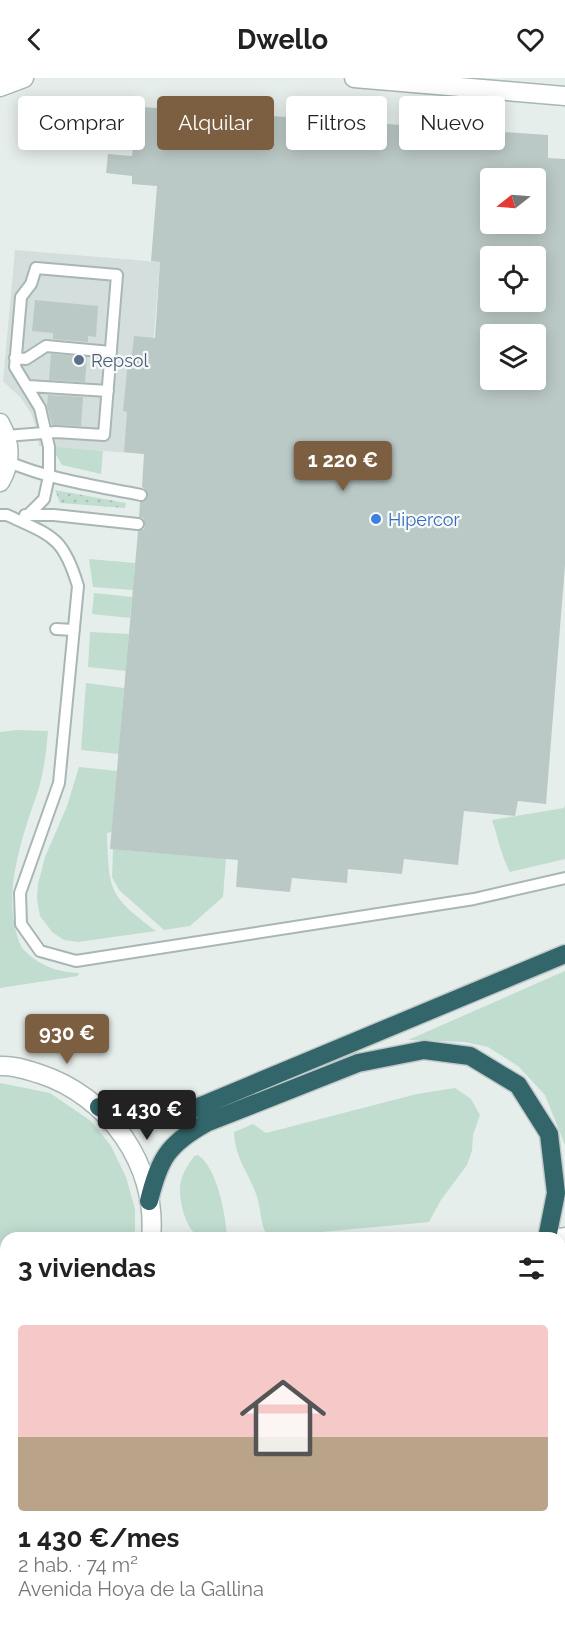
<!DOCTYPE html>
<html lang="es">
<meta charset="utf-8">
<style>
:root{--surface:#fff;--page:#f2f2f2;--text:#222;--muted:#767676;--accent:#7c5f41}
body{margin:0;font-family:Raleway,sans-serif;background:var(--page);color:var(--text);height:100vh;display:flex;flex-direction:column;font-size:22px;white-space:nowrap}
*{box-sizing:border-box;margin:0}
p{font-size:20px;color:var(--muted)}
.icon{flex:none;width:33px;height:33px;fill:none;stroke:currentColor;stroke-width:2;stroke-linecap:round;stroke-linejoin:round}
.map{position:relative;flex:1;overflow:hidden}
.sheet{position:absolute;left:0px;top:1154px;width:566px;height:404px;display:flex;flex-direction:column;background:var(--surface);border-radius:18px 18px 0 0;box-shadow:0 3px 15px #0003}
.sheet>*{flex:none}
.top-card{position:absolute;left:18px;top:18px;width:530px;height:54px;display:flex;gap:12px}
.needle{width:39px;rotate:253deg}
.controls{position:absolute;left:480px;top:90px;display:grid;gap:12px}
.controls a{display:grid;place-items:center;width:66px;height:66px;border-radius:6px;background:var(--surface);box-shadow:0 3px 15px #0003;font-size:30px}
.price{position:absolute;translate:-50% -51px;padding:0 14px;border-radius:6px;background:var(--accent);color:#fff;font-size:20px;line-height:39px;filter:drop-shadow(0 2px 3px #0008)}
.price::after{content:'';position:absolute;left:50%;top:36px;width:18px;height:14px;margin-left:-9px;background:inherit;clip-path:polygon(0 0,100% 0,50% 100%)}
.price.selected{background:#222;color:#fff}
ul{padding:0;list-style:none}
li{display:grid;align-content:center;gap:12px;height:318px;padding:0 18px}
li span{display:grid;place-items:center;height:186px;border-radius:6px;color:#555}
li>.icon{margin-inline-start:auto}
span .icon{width:108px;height:108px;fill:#fffc;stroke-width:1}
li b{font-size:26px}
h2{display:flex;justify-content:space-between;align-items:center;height:72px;padding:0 18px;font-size:26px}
.pill{padding:0 21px;border-radius:6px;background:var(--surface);box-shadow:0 3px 15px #0003;font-size:21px;line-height:54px}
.pill.selected{background:var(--accent);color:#fff}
header{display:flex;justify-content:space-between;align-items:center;height:78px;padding:0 18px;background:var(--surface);font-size:27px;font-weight:700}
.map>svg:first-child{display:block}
.built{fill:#d4dedc}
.grass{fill:url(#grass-dots)}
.garden{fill:#c0ddd0}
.building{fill:#bbc9c6;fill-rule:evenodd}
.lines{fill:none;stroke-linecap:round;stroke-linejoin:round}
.service-casing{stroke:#a8b6b5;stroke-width:14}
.tertiary-casing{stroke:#a8b6b5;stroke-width:21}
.motorway-casing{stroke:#c2c9c9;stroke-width:21}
.service{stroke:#fff;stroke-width:10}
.tertiary{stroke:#fff;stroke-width:18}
.motorway{stroke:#33666a;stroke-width:18}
.service-dot{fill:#5c6f8a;stroke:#f6faf9;stroke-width:2}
.shop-dot{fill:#3f7fe0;stroke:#f6faf9;stroke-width:2}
.labels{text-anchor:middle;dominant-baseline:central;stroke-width:4.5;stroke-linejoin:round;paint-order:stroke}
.service-label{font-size:18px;fill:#4e5e75;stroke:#f6faf9;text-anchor:start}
.shop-label{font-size:18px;fill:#366cbe;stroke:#f6faf9;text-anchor:start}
</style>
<header><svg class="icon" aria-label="back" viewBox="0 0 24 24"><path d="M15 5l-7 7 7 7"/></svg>Dwello<svg class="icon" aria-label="heart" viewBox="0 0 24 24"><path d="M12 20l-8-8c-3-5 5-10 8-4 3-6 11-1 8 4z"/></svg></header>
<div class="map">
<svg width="565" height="1556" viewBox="0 0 565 1556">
<defs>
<pattern id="grass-dots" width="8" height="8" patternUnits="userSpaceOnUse" patternTransform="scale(1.5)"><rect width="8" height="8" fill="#c0ddd0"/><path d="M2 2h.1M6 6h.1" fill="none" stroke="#a5bfb4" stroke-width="1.8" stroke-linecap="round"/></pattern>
</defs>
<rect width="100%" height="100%" fill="#e6eeec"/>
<path class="built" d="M 15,172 L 160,184 L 144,376 L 39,368 L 37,352 L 31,335 L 21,320 L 3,303 Z"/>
<path class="grass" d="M 55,412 L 126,425 L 125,430 L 60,425 Z"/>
<path class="garden" d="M 56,369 L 103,373 L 101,396 L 62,387 L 55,375 Z
M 89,481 L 135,485 L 133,512 L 93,509 Z
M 94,515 L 132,519 L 130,540 L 92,536 Z
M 90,554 L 129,556 L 126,593 L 88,589 Z
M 86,605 L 124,610 L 119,676 L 81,672 Z
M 17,652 L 48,653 C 46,675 44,695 37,716 C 20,764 0,824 22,870 C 38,887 56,894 79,895 L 78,898 L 0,910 L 0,654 Z
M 79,689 L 117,693 L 112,754 L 107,755 C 109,813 108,817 156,853 L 78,864 L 64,862 L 52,854 L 40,838 L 37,821 L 38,806 L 45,779 L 67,728 Z
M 565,727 L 565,781 L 510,794 C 501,778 498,759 492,742 L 564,730 Z
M 113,771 L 226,780 L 223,819 L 190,848 L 164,852 L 119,812 L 112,799 Z
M 565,893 L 565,1067 L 545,1017 L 518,988 L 488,969 L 465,964 L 408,962 Z
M 0,1005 L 50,1015 L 91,1043 L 111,1068 L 126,1099 L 135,1131 L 135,1159 L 6,1160 L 6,1357 L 0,1359 Z
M 455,1010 L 471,1021 L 480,1037 L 473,1057 L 472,1073 L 467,1087 L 441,1122 L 429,1144 L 268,1159 C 261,1149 261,1134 258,1122 C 251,1097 235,1083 234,1054 L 253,1046 L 266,1055 L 417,1016 Z
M 198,1077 C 217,1089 226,1138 227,1159 C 219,1160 206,1162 199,1158 C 185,1152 179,1121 180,1108 C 181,1097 188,1087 194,1078 Z"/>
<path class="building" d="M 141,29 L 548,57 L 548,80 L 565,81 L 565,487 L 546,726 L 518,723 L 515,738 L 464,733 L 458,787 L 404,781 L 402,796 L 348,791 L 347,805 L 292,800 L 290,814 L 236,809 L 238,782 L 110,771 L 138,453 L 144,451 L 145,446 L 143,440 L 139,439 L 140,424 L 146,422 L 148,418 L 146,412 L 142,409 L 144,376 L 124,374 L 127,334 L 123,333 L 128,283 L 131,284 L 134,258 L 155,260 L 160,184 L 151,183 L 157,108 L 132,106 L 132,98 L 106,95 L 108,76 L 132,78 L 133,70 L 139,70 ZM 490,100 L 536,100 L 536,146 L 490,146 ZM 490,178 L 536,178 L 536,224 L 490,224 ZM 490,256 L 536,256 L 536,302 L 490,302 Z
M 35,222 L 98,228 L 96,259 L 88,258 L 88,264 L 53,261 L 53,255 L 32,253 Z
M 51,276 L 87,279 L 85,304 L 49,302 Z
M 48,317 L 83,319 L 81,348 L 52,347 L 47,328 Z"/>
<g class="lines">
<g class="service-casing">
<path id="service" d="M 15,280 L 26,281 L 46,268 L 111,274
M 28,308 L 108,313
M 6,358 L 56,354 L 104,357 L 117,197 L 36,190 L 31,206 L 21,219 L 15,289 L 40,330 L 49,369 L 49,398 L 44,421 L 28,437
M 9,384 C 51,402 97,408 141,417
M 0,437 L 7,437 C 52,458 63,458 78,508 L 59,705 L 20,815 L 21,846 L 40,873 L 76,883 L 474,821 L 565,800
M 25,437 L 54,437 L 138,446
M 56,551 L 74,552"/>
</g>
<g class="tertiary-casing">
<path id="tertiary" d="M 354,0 L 565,18
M 0,9 L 24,0
M 0,345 C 11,365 12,384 0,404
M 0,988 C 14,987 27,992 40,996 C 108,1018 158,1087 151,1160
M 560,1160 L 565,1159
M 560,1187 L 565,1186
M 0,1376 L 6,1376"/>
</g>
<g class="motorway-casing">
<path id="motorway" d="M 99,1029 C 128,1042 146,1043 177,1038 L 565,876
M 149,1123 C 159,1081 168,1066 206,1045 L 358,985 L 424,972 L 470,978 L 518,1007 L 549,1056 L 556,1115 L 547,1160
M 560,1287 L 565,1265
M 495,1556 L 496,1551
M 563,1556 L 565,1542"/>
</g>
<use href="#service" class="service"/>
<use href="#tertiary" class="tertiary"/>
<use href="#motorway" class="motorway"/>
</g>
<circle class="service-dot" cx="79" cy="282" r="6"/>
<circle class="shop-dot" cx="376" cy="441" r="6"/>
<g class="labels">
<g class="service-label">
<text x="91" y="282">Repsol</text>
</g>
<g class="shop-label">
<text x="388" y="441">Hipercor</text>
</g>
</g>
</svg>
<div class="controls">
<a><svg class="needle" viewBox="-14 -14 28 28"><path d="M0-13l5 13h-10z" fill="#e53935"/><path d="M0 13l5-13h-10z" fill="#767676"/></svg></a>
<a><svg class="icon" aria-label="locate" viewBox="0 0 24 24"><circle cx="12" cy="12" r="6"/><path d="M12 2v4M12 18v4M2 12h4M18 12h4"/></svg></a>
<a><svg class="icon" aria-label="layers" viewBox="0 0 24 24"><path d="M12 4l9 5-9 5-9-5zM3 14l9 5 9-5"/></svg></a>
</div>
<b class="price" style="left:343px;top:414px">1 220 €</b>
<b class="price" style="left:67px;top:987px">930 €</b>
<b class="price selected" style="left:147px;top:1063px">1 430 €</b>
<div class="top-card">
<a class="pill">Comprar</a>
<a class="pill selected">Alquilar</a>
<a class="pill">Filtros</a>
<a class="pill">Nuevo</a>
</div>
<section class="sheet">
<h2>3 viviendas<svg class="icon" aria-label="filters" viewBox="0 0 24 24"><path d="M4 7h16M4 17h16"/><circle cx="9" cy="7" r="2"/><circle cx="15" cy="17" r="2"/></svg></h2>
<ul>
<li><span style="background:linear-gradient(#f6c9c9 60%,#b9a48a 0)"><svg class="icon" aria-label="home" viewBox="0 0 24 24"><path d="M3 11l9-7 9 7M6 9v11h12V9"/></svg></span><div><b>1 430 €/mes</b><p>2 hab. · 74 m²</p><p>Avenida Hoya de la Gallina</p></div></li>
</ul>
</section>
</div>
